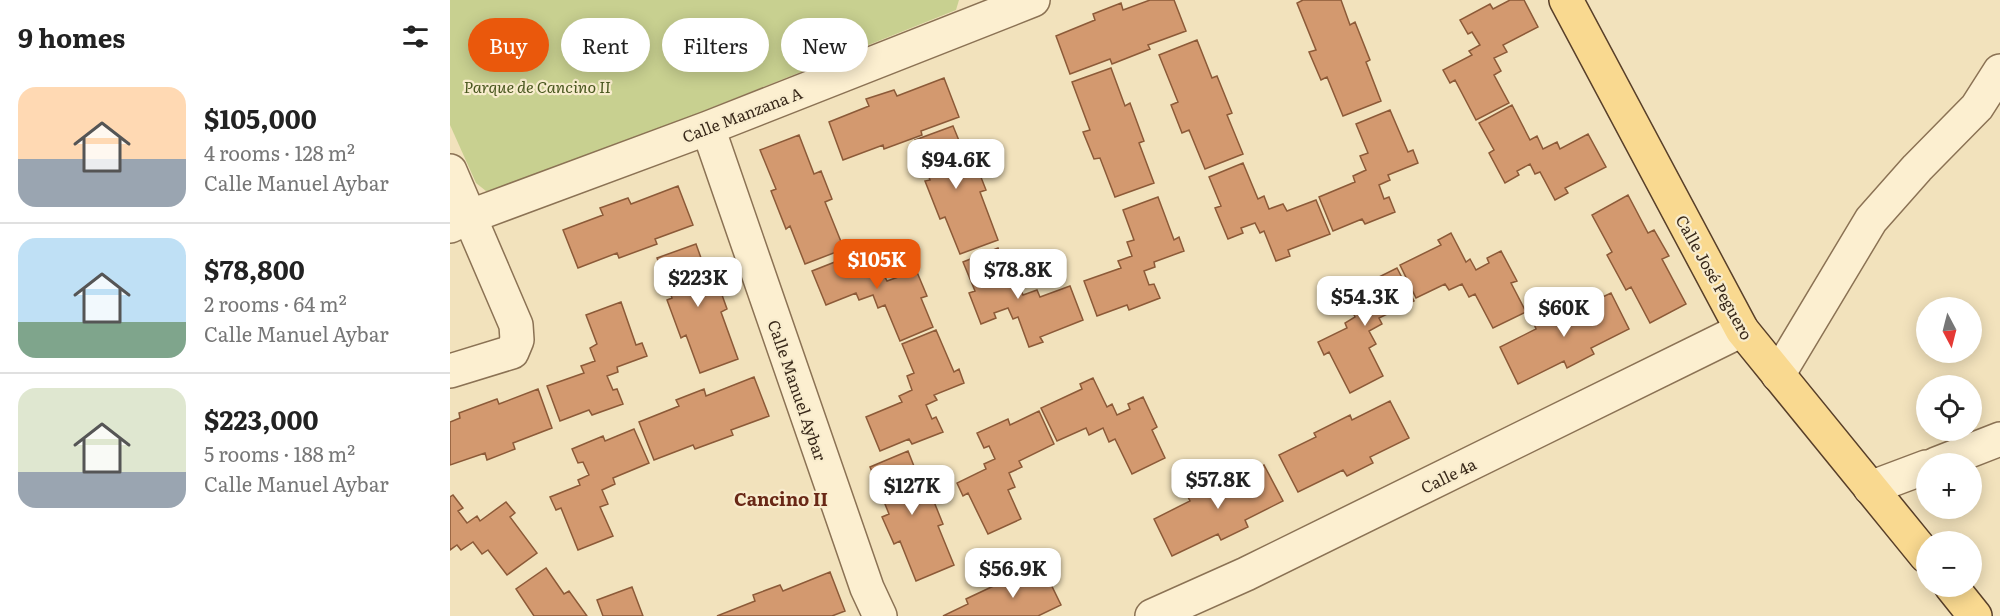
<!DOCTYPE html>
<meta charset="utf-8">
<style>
:root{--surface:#fff;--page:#f6f6f6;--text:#222;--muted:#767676;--line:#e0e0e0;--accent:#ea580c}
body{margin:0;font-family:Literata,serif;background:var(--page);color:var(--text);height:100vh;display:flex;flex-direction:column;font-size:22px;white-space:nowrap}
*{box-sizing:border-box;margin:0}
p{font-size:20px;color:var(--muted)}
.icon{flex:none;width:33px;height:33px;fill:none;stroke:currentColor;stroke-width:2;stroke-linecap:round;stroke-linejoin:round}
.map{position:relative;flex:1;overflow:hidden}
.side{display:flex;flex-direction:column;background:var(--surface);width:450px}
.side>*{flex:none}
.top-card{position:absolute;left:18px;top:18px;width:570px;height:54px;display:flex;gap:12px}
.needle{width:39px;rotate:173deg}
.buttons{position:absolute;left:1466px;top:297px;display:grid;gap:12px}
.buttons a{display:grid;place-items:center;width:66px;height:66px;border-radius:50%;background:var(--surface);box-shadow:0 3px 15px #0003;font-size:30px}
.price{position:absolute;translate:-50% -51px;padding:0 14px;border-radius:12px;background:#fff;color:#222;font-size:20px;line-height:39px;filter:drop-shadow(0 2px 3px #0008)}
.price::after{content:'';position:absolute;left:50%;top:36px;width:18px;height:14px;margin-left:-9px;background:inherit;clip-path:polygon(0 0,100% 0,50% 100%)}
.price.active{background:var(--accent);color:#fff}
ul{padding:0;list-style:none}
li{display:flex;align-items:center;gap:18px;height:150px;padding:0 18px}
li+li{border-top:2px solid var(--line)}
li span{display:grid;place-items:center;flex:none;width:168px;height:120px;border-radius:18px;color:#555}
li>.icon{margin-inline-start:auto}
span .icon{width:72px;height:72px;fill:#fffc;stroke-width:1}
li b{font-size:26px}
h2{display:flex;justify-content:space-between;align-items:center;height:72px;padding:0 18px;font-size:26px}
.tag{padding:0 21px;border-radius:27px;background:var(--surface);box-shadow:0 3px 15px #0003;font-size:21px;line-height:54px}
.tag.active{background:var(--accent);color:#fff}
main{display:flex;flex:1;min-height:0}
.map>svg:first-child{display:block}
.green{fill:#c8d090}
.building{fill:#d3996f;stroke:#8c5a38;stroke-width:1.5}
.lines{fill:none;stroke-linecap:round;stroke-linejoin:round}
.minor-casing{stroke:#8b7254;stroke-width:36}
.major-casing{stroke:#583f29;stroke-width:36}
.minor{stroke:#fcefd0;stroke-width:33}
.major{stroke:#f9d990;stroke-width:33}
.labels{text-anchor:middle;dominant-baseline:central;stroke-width:4.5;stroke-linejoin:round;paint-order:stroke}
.park-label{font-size:16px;font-style:italic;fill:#49571f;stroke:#f8eccd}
.street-label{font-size:16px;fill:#39291a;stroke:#f8eccd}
.neighbourhood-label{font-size:18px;font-weight:bold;fill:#692816;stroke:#f8eccd}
</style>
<main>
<section class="side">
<h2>9 homes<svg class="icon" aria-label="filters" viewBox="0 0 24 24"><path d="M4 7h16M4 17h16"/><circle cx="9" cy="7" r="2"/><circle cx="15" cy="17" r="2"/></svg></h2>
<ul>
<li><span style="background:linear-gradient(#ffd9b3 60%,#9aa5b1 0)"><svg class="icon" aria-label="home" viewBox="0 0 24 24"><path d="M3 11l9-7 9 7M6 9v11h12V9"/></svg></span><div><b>$105,000</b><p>4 rooms · 128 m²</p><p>Calle Manuel Aybar</p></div></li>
<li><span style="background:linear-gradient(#bfe0f5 70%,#7fa58c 0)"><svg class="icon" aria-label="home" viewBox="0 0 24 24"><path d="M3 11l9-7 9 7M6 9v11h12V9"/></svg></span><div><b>$78,800</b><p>2 rooms · 64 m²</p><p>Calle Manuel Aybar</p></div></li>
<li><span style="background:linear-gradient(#dfe7d0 70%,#9aa5b1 0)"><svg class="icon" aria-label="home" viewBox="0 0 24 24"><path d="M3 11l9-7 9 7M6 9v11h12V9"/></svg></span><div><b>$223,000</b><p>5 rooms · 188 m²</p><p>Calle Manuel Aybar</p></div></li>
</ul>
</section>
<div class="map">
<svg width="1550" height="616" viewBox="0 0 1550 616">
<rect width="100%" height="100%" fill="#f2e2bc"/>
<path class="green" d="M 0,0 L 509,0 L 506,10 L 46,194 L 36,191 L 26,183 L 0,125 Z"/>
<path class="building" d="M 700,0 L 724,0 L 736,31 L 698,45 L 700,49 L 662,64 L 660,59 L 620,74 L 606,36 L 645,20 L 643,14 L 671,3 L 673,10 Z
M 853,0 L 891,0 L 900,25 L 905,22 L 920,60 L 916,62 L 931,101 L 893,116 L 877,77 L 871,80 L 859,52 L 866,50 L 847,3 Z
M 1060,0 L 1074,0 L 1088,27 L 1053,45 L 1057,52 L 1044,58 L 1051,71 L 1044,75 L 1059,103 L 1026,120 L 1005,80 L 1000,83 L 993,70 L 1022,55 L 1019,51 L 1030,45 L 1022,32 L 1018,34 L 1010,20 L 1040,4 L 1043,9 Z
M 747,40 L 762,78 L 767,76 L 782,113 L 777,115 L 793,154 L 755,169 L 739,130 L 732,133 L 721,105 L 728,102 L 709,55 Z
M 661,68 L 675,106 L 680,103 L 694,141 L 689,143 L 704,183 L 665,197 L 650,158 L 644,159 L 633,132 L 640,130 L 622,82 Z
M 494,78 L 509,117 L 471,131 L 472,135 L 434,149 L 433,145 L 393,160 L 379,122 L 419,106 L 416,99 L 444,90 L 447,96 Z
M 1062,105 L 1080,140 L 1087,136 L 1093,149 L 1107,142 L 1110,149 L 1138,134 L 1156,167 L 1115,188 L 1118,193 L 1105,200 L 1090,172 L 1085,174 L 1080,164 L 1067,171 L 1069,175 L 1055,183 L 1039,153 L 1044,150 L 1029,123 Z
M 940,110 L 958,152 L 963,150 L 968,163 L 938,175 L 940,180 L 929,185 L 934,199 L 939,197 L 945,212 L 915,224 L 912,219 L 883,231 L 869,197 L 905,182 L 903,176 L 916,170 L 910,156 L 918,153 L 906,124 Z
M 503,126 L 519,165 L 525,162 L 536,190 L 530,192 L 548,240 L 510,254 L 495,217 L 490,219 L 475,181 L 480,180 L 465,140 Z
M 349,135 L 364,174 L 371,171 L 382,199 L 375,202 L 394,249 L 355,264 L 340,226 L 336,229 L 321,191 L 326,189 L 310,150 Z
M 793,163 L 808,199 L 814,196 L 819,209 L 833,204 L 837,211 L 866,200 L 880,234 L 838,250 L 840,256 L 826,261 L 814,231 L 810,233 L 805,223 L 791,228 L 793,233 L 778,239 L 765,208 L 771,206 L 759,177 Z
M 228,186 L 243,225 L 205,239 L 207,244 L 169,258 L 167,253 L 128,268 L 113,230 L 153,215 L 150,208 L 178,198 L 181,204 Z
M 1178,195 L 1198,233 L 1204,230 L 1219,256 L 1212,259 L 1236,304 L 1200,323 L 1181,287 L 1176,290 L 1157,255 L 1162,252 L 1142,215 Z
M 708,197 L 724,240 L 729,237 L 734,251 L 704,262 L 705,267 L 694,271 L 699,285 L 704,284 L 710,298 L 679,310 L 677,305 L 647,316 L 634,281 L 671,268 L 668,261 L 682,256 L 677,242 L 684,240 L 673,210 Z
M 1001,233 L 1016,262 L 1020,259 L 1026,270 L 1039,263 L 1037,258 L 1051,251 L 1067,281 L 1061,283 L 1076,312 L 1043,328 L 1025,294 L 1019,297 L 1012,284 L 999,290 L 995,284 L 966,298 L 950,265 L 991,245 L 988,240 Z
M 415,243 L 428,273 L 432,271 L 437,281 L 451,276 L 449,271 L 464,265 L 477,296 L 471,298 L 483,327 L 450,341 L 435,305 L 428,308 L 423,295 L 409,300 L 406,293 L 376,305 L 362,271 L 405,254 L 402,248 Z
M 246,244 L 260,283 L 267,281 L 277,309 L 271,312 L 288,359 L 250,373 L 236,335 L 231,338 L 217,300 L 222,298 L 207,258 Z
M 548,248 L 561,284 L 568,282 L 573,295 L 587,290 L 590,297 L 620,286 L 633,320 L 590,337 L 593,342 L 579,347 L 568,317 L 563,319 L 558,308 L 544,313 L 546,318 L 531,324 L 519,293 L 525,291 L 513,262 Z
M 947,268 L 964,301 L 929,318 L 932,324 L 919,331 L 926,344 L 919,348 L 933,376 L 900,393 L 879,352 L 874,355 L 868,342 L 897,328 L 895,323 L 905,317 L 899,304 L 894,306 L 887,292 L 916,277 L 919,282 Z
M 1161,293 L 1179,329 L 1141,348 L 1144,354 L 1117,368 L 1114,361 L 1068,384 L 1050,347 L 1086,329 L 1084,324 L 1121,307 L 1123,311 Z
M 171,302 L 186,345 L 192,343 L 197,356 L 167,367 L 168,372 L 157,376 L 163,390 L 167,389 L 173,404 L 142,415 L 139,410 L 110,421 L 97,386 L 134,373 L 131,366 L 145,361 L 140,348 L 147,344 L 136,315 Z
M 486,330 L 504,372 L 509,369 L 514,383 L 484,395 L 487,400 L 476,405 L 482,419 L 486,417 L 493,432 L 462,444 L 459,439 L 430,451 L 416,417 L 452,402 L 449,396 L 462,390 L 457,376 L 464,373 L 452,344 Z
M 304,377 L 319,416 L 281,430 L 283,435 L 245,449 L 243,445 L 204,460 L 189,422 L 229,406 L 226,400 L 254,389 L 256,396 Z
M 643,378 L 657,407 L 662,404 L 667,415 L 680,409 L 678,404 L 693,397 L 707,427 L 702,430 L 715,458 L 682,474 L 665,439 L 659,442 L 653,428 L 639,435 L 636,428 L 607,441 L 591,408 L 632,389 L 630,384 Z
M 88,389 L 102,428 L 63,443 L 65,449 L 37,460 L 35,453 L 0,465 L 0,422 L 10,418 L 9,413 L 47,399 L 49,404 Z
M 940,401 L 959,438 L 920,457 L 923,463 L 897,476 L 893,470 L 848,492 L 829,455 L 866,437 L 864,433 L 900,415 L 902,420 Z
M 589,411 L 604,444 L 569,461 L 572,467 L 559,473 L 565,487 L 558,490 L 571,519 L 538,534 L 518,493 L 513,496 L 507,483 L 536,469 L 534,464 L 545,459 L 539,446 L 534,448 L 527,433 L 558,419 L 560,425 Z
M 184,429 L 199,463 L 163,478 L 165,484 L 152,490 L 158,504 L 150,507 L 163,536 L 128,550 L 111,508 L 106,510 L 100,497 L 130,485 L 128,480 L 139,475 L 133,462 L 128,463 L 122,449 L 153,436 L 155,441 Z
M 458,451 L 473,489 L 478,487 L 493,524 L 488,526 L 504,565 L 466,581 L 450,541 L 444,544 L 432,517 L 439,514 L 420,467 Z
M 814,465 L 833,501 L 795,520 L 798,527 L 771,540 L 768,534 L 722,556 L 704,519 L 740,501 L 738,497 L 774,479 L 777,483 Z
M 3,495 L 13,508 L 8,511 L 17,523 L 27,516 L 30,521 L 56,502 L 65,513 L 60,517 L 87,553 L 57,575 L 38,550 L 32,554 L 23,542 L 11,550 L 7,545 L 0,550 L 0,497 Z
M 96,568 L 114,594 L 119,591 L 137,616 L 84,616 L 66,589 Z
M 593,568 L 611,605 L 588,616 L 493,616 L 518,604 L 516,599 L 552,582 L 555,586 Z
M 380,572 L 395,611 L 382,616 L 267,616 L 305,601 L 303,595 L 330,585 L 333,591 Z
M 182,587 L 193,616 L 153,616 L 147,600 Z"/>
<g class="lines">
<g class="minor-casing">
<path id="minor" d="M 258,128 L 417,588 L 430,616
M 0,171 L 66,325 L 67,340 L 62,352 L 0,371
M 0,226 L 21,216 L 258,128 L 583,0
M 1328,375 L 1421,220 L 1467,168 L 1527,107 L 1550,71
M 1486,464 L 1550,439
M 1420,488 L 1476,467
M 702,616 L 796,574 L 1292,330"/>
</g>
<g class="major-casing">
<path id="major" d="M 1116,0 L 1292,330 L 1476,556
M 1501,586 L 1525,616"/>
</g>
<use href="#minor" class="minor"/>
<use href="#major" class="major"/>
</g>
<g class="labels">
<g class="park-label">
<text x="87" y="86">Parque de Cancino II</text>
</g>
<g class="street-label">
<text transform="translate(292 114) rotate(-21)">Calle Manzana A</text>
<text transform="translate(1265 277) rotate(61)">Calle José Peguero</text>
<text transform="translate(348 390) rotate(71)">Calle Manuel Aybar</text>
<text transform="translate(998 475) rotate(-26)">Calle 4a</text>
</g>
<g class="neighbourhood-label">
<text x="331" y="498">Cancino II</text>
</g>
</g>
</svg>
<div class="buttons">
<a><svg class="needle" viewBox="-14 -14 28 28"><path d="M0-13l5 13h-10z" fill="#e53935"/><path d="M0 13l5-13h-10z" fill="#767676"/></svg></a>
<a><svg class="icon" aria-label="locate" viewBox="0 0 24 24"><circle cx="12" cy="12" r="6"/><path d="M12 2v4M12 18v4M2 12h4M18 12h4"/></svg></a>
<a>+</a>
<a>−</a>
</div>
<b class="price" style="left:506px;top:190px">$94.6K</b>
<b class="price active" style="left:427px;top:290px">$105K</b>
<b class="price" style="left:568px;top:300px">$78.8K</b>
<b class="price" style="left:248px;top:308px">$223K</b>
<b class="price" style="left:915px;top:327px">$54.3K</b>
<b class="price" style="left:1114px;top:338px">$60K</b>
<b class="price" style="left:768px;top:510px">$57.8K</b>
<b class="price" style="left:462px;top:516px">$127K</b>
<b class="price" style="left:563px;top:599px">$56.9K</b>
<div class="top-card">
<a class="tag active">Buy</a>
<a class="tag">Rent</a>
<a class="tag">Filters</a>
<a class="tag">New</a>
</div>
</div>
</main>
